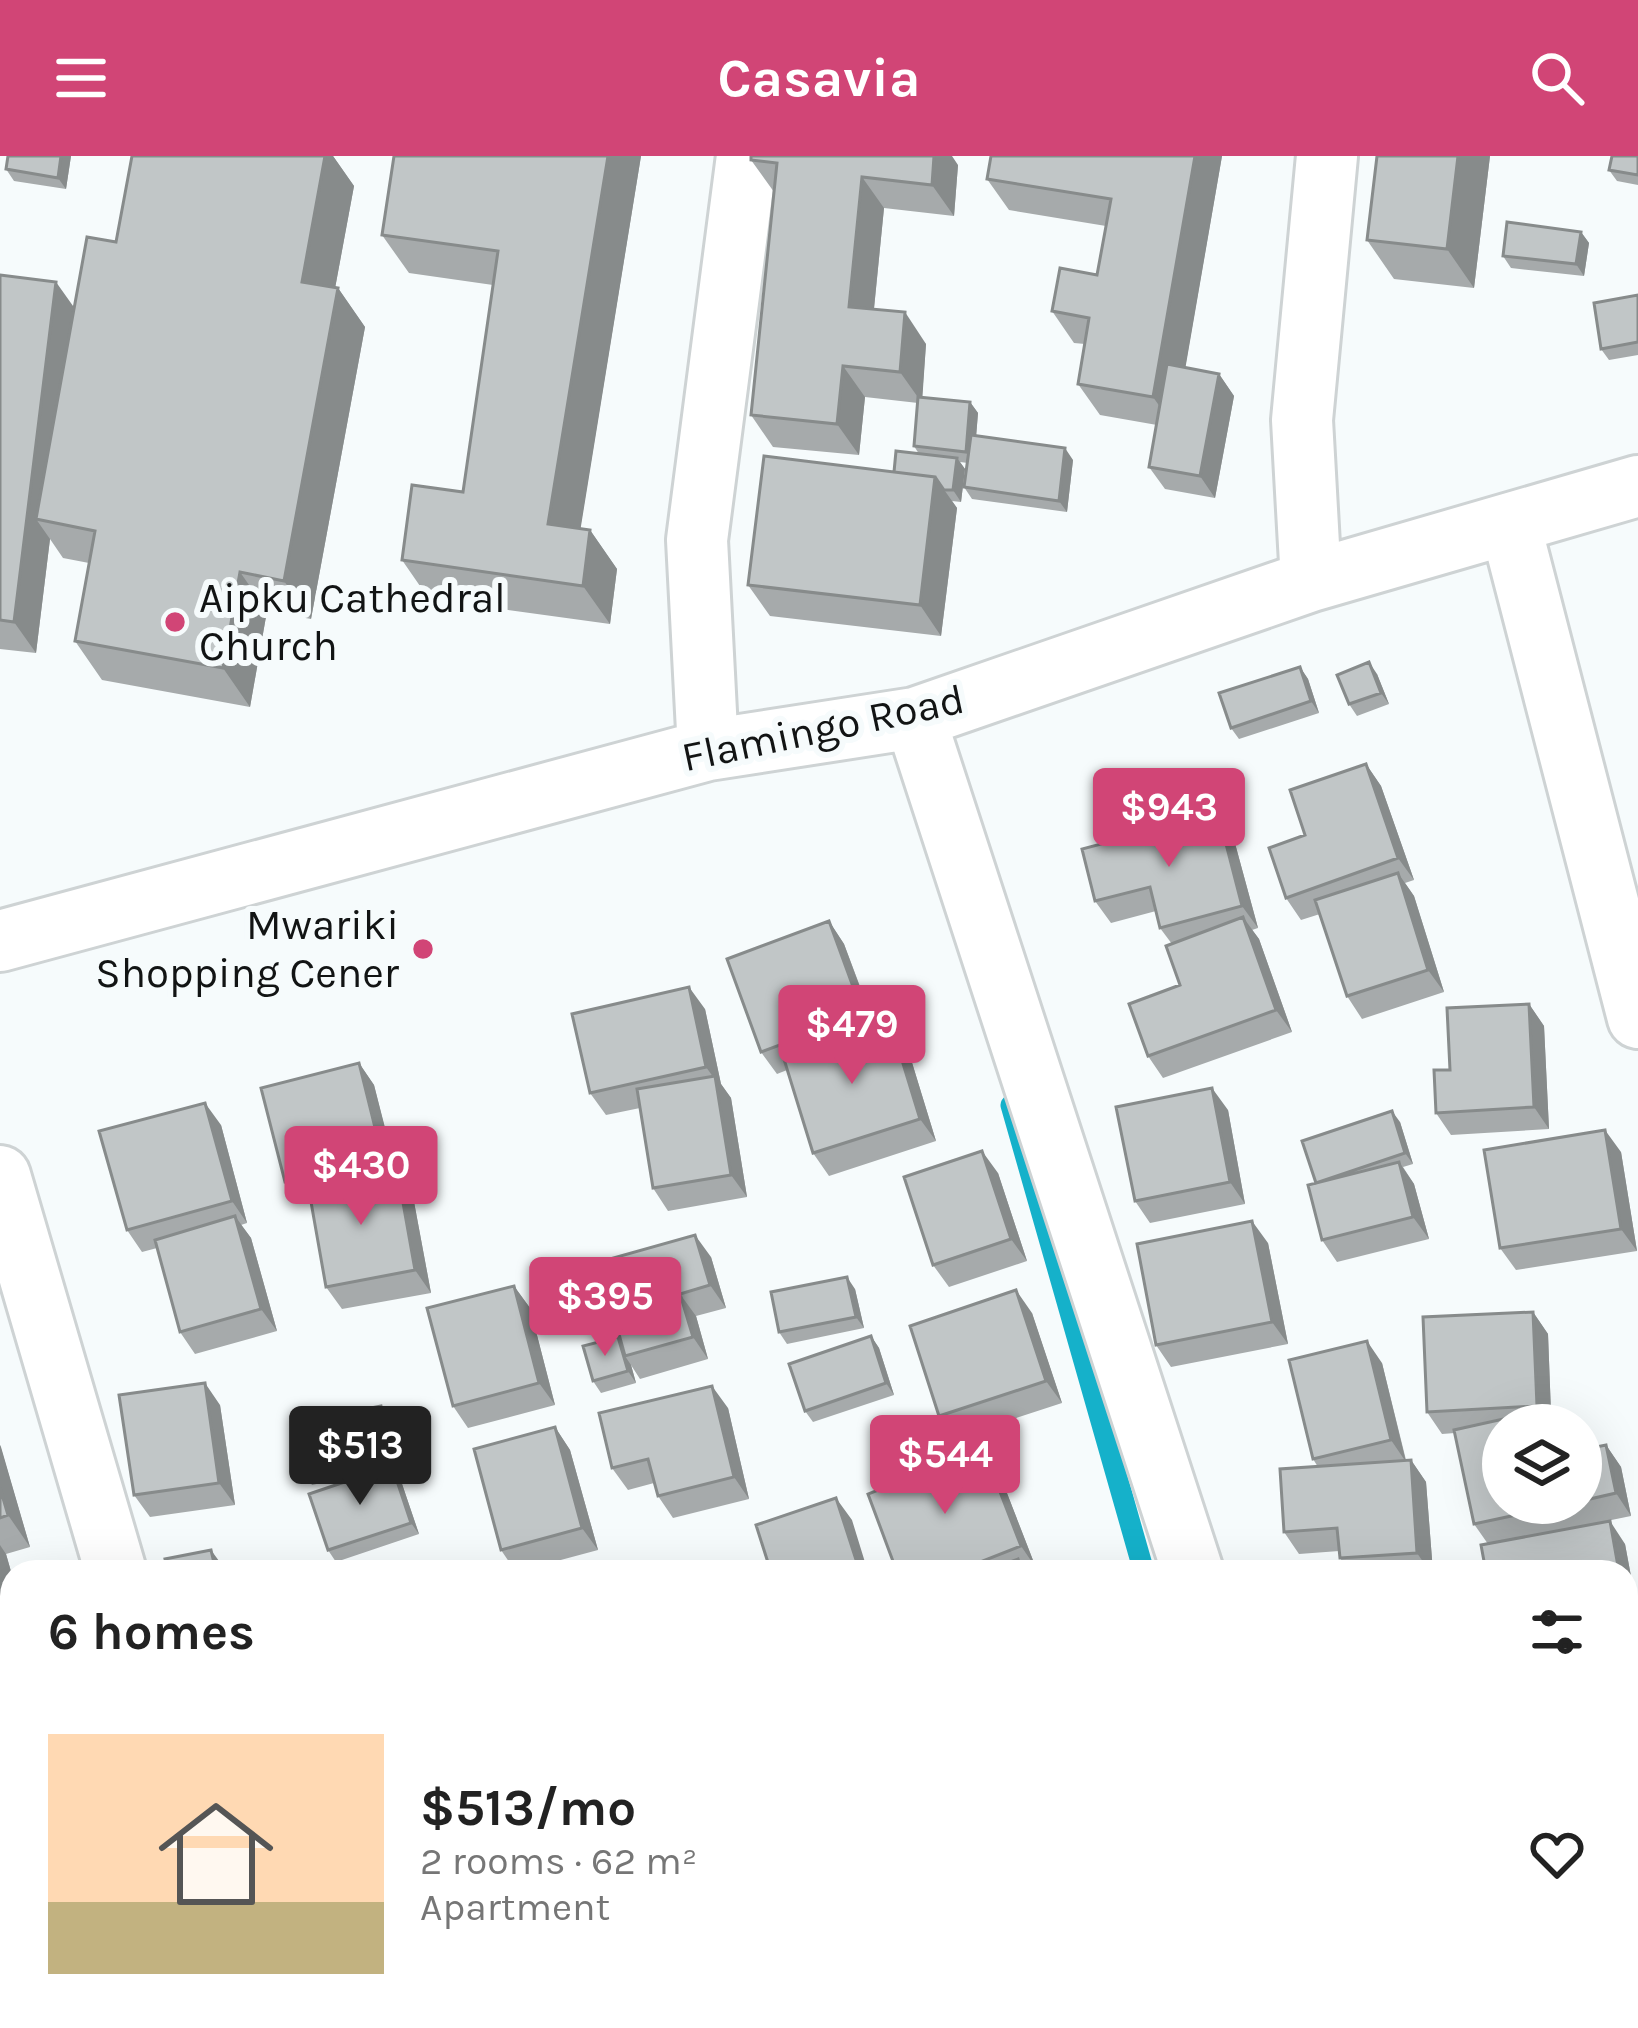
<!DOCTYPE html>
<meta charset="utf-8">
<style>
:root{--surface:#fff;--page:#f2f2f2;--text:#222;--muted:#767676;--accent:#d14576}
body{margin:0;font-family:Karla,sans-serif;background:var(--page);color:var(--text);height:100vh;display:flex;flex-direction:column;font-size:45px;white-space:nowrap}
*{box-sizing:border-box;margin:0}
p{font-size:39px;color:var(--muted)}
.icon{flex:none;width:66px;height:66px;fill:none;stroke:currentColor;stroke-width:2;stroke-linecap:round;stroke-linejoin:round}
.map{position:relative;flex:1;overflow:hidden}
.side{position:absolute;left:0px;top:1404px;width:1638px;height:468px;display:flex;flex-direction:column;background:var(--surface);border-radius:36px 36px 0 0;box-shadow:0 12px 48px #0002}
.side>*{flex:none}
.fabs{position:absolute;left:1482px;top:1248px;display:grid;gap:24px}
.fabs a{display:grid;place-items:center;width:120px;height:120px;border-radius:50%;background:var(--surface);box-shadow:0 12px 48px #0002;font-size:60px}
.price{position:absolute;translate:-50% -102px;padding:0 27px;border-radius:12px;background:var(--accent);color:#fff;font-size:39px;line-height:78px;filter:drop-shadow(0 3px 6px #0008)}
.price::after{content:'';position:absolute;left:50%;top:72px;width:36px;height:27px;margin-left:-18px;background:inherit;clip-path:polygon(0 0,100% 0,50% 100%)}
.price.active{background:#222;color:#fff}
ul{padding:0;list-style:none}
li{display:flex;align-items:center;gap:36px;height:300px;padding:0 48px}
li span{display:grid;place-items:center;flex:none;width:336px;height:240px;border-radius:0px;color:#555}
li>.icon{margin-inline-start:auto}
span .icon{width:144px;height:144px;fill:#fffc;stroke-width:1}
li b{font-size:51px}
h2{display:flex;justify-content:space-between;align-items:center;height:144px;padding:0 48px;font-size:51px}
header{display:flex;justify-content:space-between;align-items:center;height:156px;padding:0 48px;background:var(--accent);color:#fff;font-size:54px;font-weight:700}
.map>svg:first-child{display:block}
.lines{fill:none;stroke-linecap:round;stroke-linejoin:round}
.stream{stroke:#15b1ca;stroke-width:21}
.minor-casing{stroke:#ced3d4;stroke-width:66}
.minor{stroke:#fff;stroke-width:60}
.wall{fill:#a6aaab}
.shaded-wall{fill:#878b8b}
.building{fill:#c1c6c7;stroke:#878b8b;stroke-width:3}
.poi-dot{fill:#d14576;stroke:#f6fbfc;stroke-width:4.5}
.labels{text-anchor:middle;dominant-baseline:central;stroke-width:12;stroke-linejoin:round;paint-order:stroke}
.poi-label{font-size:42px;fill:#121414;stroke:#f6fbfc;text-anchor:start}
.street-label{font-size:42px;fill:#121414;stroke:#f6fbfc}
</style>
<header><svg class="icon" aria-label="menu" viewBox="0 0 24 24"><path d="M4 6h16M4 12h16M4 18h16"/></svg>Casavia<svg class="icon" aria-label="search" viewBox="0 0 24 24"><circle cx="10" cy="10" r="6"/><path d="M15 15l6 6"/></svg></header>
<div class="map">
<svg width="1638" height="1872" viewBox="0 0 1638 1872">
<rect width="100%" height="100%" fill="#f6fbfc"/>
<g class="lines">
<path class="stream" d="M 1011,949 L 1144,1416"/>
<g class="minor-casing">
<path id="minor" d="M 1510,368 L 1638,862
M 1311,425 L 1302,264 L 1327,0
M 915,562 L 1193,1416
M 708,594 L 697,384 L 747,0
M 0,785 L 708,594 L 915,562 L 1311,425 L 1638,330
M 0,1020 L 116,1416
M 246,1860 L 250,1872
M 1338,1860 L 1342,1872"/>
</g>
<use href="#minor" class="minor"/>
</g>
<path class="wall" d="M 71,0 L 66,33 L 14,25 L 6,13 Z
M 132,0 L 333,0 L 354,30 L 335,132 L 338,132 L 365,171 L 311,463 L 267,455 L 250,551 L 102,524 L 75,485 L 89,407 L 63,402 L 50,383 L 36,497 L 0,493 L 0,119 L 74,152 L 116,86 Z
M 641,0 L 580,373 L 590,374 L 617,413 L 610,468 L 429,443 L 402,404 L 463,336 L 493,129 L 409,117 L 382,79 Z
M 1222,0 L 1185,212 L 1219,218 L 1234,240 L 1215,342 L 1165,333 L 1149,311 L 1157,269 L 1100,259 L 1078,228 L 1085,188 L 1074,187 L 1052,155 L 1097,119 L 1106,70 L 1009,54 L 987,23 Z
M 1490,0 L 1474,132 L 1394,123 L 1367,84 Z
M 1638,0 L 1638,29 L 1617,25 L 1609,14 Z
M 751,4 L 958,9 L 954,60 L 884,52 L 874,153 L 926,188 L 922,241 L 970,246 L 978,257 L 976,280 L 1073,304 L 1067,356 L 972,343 L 964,331 L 968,307 L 960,306 L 965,313 L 961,346 L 952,345 L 957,352 L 941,480 L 770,460 L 748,429 L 919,298 L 914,290 L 918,247 L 865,241 L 859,299 L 773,291 L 751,259 L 774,36 Z
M 1581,76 L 1589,87 L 1584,120 L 1511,112 L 1503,100 Z
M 1638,139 L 1638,199 L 1609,204 L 1601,193 Z
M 1300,511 L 1308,523 L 1319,557 L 1239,583 L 1231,572 Z
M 1377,518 L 1389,548 L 1357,560 L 1349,548 Z
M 1366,608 L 1381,630 L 1414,724 L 1405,727 L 1414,740 L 1444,836 L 1362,863 L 1347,840 L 1320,758 L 1301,764 L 1286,742 L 1305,679 Z
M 1233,680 L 1258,772 L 1252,774 L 1259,783 L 1292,876 L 1163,922 L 1148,900 L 1180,829 L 1172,788 L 1160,772 L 1156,755 L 1111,767 L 1095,745 Z
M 829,765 L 844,788 L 875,870 L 890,865 L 906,887 L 936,985 L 829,1020 L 813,997 L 787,914 L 777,918 L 761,896 Z
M 1529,848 L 1544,870 L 1549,973 L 1451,979 L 1436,957 L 1450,914 Z
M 705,853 L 721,928 L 731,942 L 747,1041 L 668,1055 L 653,1032 L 640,952 L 606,959 L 590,937 Z
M 359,907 L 374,929 L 395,1013 L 412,1035 L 431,1137 L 342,1153 L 326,1131 L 311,1045 L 300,1048 L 285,1026 Z
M 1228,954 L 1245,1048 L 1150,1067 L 1135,1045 Z
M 1400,966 L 1413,1008 L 1403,1011 L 1414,1028 L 1429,1083 L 1337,1106 L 1322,1084 L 1316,1027 Z
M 221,969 L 247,1067 L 241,1069 L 251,1082 L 277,1175 L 195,1198 L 180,1176 L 157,1092 L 142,1096 L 127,1074 Z
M 1621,996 L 1637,1095 L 1516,1114 L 1500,1092 Z
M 998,1017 L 1027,1105 L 949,1131 L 933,1109 Z
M 1268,1087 L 1288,1188 L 1171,1211 L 1156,1189 Z
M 711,1101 L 726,1152 L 696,1160 L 708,1203 L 640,1223 L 631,1209 L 636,1227 L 601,1237 L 593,1225 L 618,1181 Z
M 514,1130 L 530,1152 L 555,1249 L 468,1272 L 453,1250 Z
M 855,1133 L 864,1172 L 787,1188 L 779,1176 Z
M 1533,1156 L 1548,1178 L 1551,1257 L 1503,1347 L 1581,1347 L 1581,1294 L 1606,1289 L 1621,1311 L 1631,1360 L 1577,1371 L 1625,1388 L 1638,1458 L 1638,1611 L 1626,1615 L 1626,1416 L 1488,1388 L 1474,1368 L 1455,1277 L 1442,1278 L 1427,1256 Z
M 1032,1157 L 1062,1247 L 955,1282 L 939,1260 Z
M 871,1180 L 879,1192 L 894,1239 L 813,1266 L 805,1255 Z
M 1382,1207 L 1406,1304 L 1411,1304 L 1426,1326 L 1433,1416 L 1349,1416 L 1340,1402 L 1339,1395 L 1299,1398 L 1284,1376 L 1318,1311 L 1313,1303 Z
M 220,1249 L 235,1349 L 150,1361 L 134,1339 Z
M 728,1252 L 749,1343 L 673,1362 L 658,1340 L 654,1327 L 628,1334 L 612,1312 Z
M 389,1261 L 400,1311 L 394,1312 L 400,1322 L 419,1378 L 336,1406 L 328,1394 L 373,1316 L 312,1329 L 304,1317 Z
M 555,1271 L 570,1294 L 598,1394 L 516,1416 L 501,1394 Z
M 0,1289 L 30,1391 L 6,1398 L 12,1419 L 12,1515 L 0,1518 Z
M 983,1292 L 998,1314 L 1036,1412 L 1026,1416 L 897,1416 Z
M 0,1663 L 12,1715 L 12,1779 L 0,1782 Z
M 50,1860 L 104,1860 L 104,1862 L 75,1872 L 56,1872 Z
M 1112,1860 L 1244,1860 L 1247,1872 L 1114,1872 Z"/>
<path class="shaded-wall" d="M 61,0 L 71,0 L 66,33 L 58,22 Z
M 325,0 L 333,0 L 354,30 L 329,165 L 302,126 Z
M 608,0 L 641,0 L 575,407 L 548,368 Z
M 934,0 L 952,0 L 958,9 L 954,60 L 932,29 Z
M 1195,0 L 1222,0 L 1175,272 L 1153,241 Z
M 1458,0 L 1490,0 L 1474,132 L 1447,93 Z
M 862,21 L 884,52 L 871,182 L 849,151 Z
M 1581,76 L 1589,87 L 1584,120 L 1576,108 Z
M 56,126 L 78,157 L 36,363 L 50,383 L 36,497 L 14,466 Z
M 338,132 L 365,171 L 311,463 L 284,425 Z
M 905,156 L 926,188 L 922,247 L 900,216 Z
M 843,210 L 865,241 L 859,299 L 837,268 Z
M 1219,218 L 1234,240 L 1215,342 L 1200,320 Z
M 970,246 L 978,257 L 974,307 L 966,296 Z
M 1065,292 L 1073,304 L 1067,356 L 1059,345 Z
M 957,302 L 965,313 L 961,346 L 953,334 Z
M 935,321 L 957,352 L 941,480 L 920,449 Z
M 590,374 L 617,413 L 610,468 L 583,430 Z
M 240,416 L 267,455 L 250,551 L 223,512 Z
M 1369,506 L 1377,518 L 1389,548 L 1381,537 Z
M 1300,511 L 1308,523 L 1319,557 L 1311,545 Z
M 1366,608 L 1381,630 L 1414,724 L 1398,702 Z
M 1218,657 L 1233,680 L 1258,772 L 1242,750 Z
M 1398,717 L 1414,740 L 1444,836 L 1428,814 Z
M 1243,761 L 1259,783 L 1292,876 L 1276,854 Z
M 829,765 L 844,788 L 878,880 L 863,858 Z
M 689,831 L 705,853 L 721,928 L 731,942 L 747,1041 L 731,1019 L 716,925 L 706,911 Z
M 1529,848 L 1544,870 L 1549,973 L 1534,951 Z
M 890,865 L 906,887 L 936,985 L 920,963 Z
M 359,907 L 374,929 L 398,1022 L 382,1000 Z
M 1212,932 L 1228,954 L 1245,1048 L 1230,1026 Z
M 205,947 L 221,969 L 247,1067 L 232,1045 Z
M 1392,955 L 1400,966 L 1413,1008 L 1405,997 Z
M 1605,974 L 1621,996 L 1637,1095 L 1621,1073 Z
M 982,995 L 998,1017 L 1027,1105 L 1011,1083 Z
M 1399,1006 L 1414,1028 L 1429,1083 L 1413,1061 Z
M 397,1013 L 412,1035 L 431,1137 L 415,1114 Z
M 235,1060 L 251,1082 L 277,1175 L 261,1153 Z
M 1252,1065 L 1268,1087 L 1288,1188 L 1272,1166 Z
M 695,1079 L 711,1101 L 726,1152 L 710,1129 Z
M 847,1121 L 855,1133 L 864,1172 L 856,1161 Z
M 514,1130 L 530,1152 L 555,1249 L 539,1227 Z
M 1016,1134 L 1032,1157 L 1062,1247 L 1046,1225 Z
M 680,1138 L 696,1160 L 708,1203 L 693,1181 Z
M 1533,1156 L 1548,1178 L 1551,1257 L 1560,1269 L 1550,1269 L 1537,1250 Z
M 871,1180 L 879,1192 L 894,1239 L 886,1227 Z
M 618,1181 L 625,1200 L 631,1209 L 636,1227 L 628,1215 Z
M 1367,1185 L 1382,1207 L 1406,1306 L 1391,1284 Z
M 205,1227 L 220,1249 L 235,1349 L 219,1327 Z
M 712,1230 L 728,1252 L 749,1343 L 734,1321 Z
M 381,1250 L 389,1261 L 400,1311 L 392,1300 Z
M 555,1271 L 570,1294 L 598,1394 L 582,1372 Z
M 0,1289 L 1,1291 L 30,1391 L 8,1359 L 0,1332 Z
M 1606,1289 L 1621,1311 L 1631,1360 L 1616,1337 Z
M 983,1292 L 998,1314 L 1036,1412 L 1021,1390 Z
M 1411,1304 L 1426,1326 L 1433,1416 L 1430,1416 L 1417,1397 Z
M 392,1310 L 400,1322 L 419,1378 L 411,1367 Z
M 836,1342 L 852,1364 L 868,1416 L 860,1416 Z
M 1610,1365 L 1625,1388 L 1638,1458 L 1638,1490 L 1630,1479 L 1626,1455 L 1626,1416 L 1619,1416 Z
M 0,1389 L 6,1398 L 12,1419 L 12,1463 L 0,1422 Z
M 211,1394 L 227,1416 L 216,1416 Z
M 1626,1485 L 1638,1503 L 1638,1528 L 1626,1490 Z
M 0,1663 L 12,1715 L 12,1755 L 0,1708 Z
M 36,1860 L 45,1860 L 49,1872 L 40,1872 Z
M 465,1860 L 473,1860 L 477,1872 L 469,1872 Z
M 632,1860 L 639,1860 L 644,1872 L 636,1872 Z
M 1235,1860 L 1244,1860 L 1247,1872 L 1243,1872 Z
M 1477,1860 L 1486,1860 L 1490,1872 L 1481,1872 Z"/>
<path class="building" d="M 8,0 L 61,0 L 58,22 L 6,13 Z
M 132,0 L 325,0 L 302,126 L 338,132 L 284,425 L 240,416 L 223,512 L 75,485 L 95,375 L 36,363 L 87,81 L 116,86 Z
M 394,0 L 608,0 L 548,368 L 590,374 L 583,430 L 402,404 L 412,329 L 463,336 L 498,95 L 382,79 Z
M 751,0 L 934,0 L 932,29 L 862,21 L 849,151 L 905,156 L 900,216 L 843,210 L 837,268 L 751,259 L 777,7 L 751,4 Z
M 991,0 L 1195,0 L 1153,241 L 1078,228 L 1089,162 L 1052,155 L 1060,112 L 1097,119 L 1111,43 L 987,23 Z
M 1377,0 L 1458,0 L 1447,93 L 1367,84 Z
M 1612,0 L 1638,0 L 1638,19 L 1609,14 Z
M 1507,66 L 1581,76 L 1576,108 L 1503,100 Z
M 0,119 L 56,126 L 14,466 L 0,464 Z
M 1638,139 L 1638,186 L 1601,193 L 1594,147 Z
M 1167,208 L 1219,218 L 1200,320 L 1149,311 Z
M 918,241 L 970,246 L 966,296 L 914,290 Z
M 971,279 L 1065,292 L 1059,345 L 964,331 Z
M 896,295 L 957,302 L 953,334 L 944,334 L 935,321 L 894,316 Z
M 764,300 L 935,321 L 920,449 L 748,429 Z
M 1369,506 L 1381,537 L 1349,548 L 1337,519 Z
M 1300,511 L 1311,545 L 1231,572 L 1219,537 Z
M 1366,608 L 1398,702 L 1286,742 L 1269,692 L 1305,679 L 1290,634 Z
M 1218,657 L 1242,750 L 1160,772 L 1150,731 L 1095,745 L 1082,693 Z
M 1398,717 L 1428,814 L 1347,840 L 1315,744 Z
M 1243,761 L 1276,854 L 1148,900 L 1129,848 L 1180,829 L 1166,790 Z
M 829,765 L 863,858 L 761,896 L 727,803 Z
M 689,831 L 706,911 L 590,937 L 572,858 Z
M 1529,848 L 1534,951 L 1436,957 L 1434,914 L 1450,914 L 1447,852 Z
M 890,865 L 920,963 L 813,997 L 783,900 Z
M 359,907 L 382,1000 L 285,1026 L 261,932 Z
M 715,920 L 731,1019 L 653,1032 L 637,933 Z
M 1212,932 L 1230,1026 L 1135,1045 L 1116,951 Z
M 205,947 L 232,1045 L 127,1074 L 99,975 Z
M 1392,955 L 1405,997 L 1316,1027 L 1302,985 Z
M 1605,974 L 1621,1073 L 1500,1092 L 1484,994 Z
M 982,995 L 1011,1083 L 933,1109 L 904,1021 Z
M 1399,1006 L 1413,1061 L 1322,1084 L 1308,1029 Z
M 397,1013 L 415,1114 L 326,1131 L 308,1029 Z
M 235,1060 L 261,1153 L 180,1176 L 155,1084 Z
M 1252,1065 L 1272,1166 L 1156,1189 L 1137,1088 Z
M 695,1079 L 710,1129 L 680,1138 L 693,1181 L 625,1200 L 599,1106 Z
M 847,1121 L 856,1161 L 779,1176 L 771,1136 Z
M 514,1130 L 539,1227 L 453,1250 L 427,1152 Z
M 1016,1134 L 1046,1225 L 939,1260 L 910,1170 Z
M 1533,1156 L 1537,1250 L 1427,1256 L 1423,1161 Z
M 871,1180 L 886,1227 L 805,1255 L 789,1208 Z
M 618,1181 L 628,1215 L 593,1225 L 583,1190 Z
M 1367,1185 L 1391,1284 L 1313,1303 L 1289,1204 Z
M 205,1227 L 219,1327 L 134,1339 L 119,1239 Z
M 712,1230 L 734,1321 L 658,1340 L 648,1303 L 612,1312 L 599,1257 Z
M 381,1250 L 392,1300 L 304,1317 L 294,1267 Z
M 1549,1253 L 1552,1269 L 1503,1269 L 1503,1347 L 1572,1347 L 1474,1368 L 1454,1274 Z
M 555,1271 L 582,1372 L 501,1394 L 474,1293 Z
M 1606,1289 L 1616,1337 L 1581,1345 L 1581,1294 Z
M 983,1292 L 1021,1390 L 955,1416 L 897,1416 L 868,1338 Z
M 1411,1304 L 1417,1397 L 1340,1402 L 1337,1372 L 1284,1376 L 1280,1313 Z
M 392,1310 L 411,1367 L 328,1394 L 309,1338 Z
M 0,1332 L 8,1359 L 0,1362 Z
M 836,1342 L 860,1416 L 771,1416 L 756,1369 Z
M 1610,1365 L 1619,1416 L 1486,1416 L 1481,1389 Z
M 211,1394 L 216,1416 L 168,1416 L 165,1403 Z
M 1018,1403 L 1022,1416 L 983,1416 Z
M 0,1422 L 12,1463 L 12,1477 L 0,1480 Z
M 1626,1455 L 1630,1479 L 1626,1480 Z
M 1626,1490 L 1638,1528 L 1638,1584 L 1626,1588 Z
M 0,1708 L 11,1753 L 0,1756 Z
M 12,1814 L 12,1860 L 36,1860 L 40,1872 L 0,1872 L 0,1818 Z
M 50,1860 L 69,1860 L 52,1865 Z
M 359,1860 L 465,1860 L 469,1872 L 337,1872 L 336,1868 Z
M 528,1860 L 632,1860 L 636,1872 L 533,1872 Z
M 1112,1860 L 1216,1860 L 1155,1872 L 1114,1872 Z
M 1391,1860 L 1477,1860 L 1481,1872 L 1394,1872 Z"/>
<g class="poi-dot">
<circle cx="175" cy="466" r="12"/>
<circle cx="423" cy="793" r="12"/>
</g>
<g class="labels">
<g class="poi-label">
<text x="199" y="442">Aipku Cathedral<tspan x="199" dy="48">Church</tspan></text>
<text x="399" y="769" text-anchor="end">Mwariki<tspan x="399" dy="48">Shopping Cener</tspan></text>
</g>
<g class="street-label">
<text transform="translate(823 572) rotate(-12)">Flamingo Road</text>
</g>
</g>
</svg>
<div class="fabs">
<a><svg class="icon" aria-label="layers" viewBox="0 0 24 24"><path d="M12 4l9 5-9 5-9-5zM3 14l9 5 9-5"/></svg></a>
</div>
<b class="price" style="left:1169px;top:714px">$943</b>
<b class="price" style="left:852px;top:931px">$479</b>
<b class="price" style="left:361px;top:1072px">$430</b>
<b class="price" style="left:605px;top:1203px">$395</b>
<b class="price active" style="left:360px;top:1352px">$513</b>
<b class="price" style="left:945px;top:1361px">$544</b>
<section class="side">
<h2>6 homes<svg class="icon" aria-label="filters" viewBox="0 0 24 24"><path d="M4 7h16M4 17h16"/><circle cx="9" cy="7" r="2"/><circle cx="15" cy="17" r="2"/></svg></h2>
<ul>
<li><span style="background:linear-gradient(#ffd9b3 70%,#c2b280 0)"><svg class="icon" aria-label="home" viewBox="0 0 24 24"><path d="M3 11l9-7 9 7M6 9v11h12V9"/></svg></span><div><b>$513/mo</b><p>2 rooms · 62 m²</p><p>Apartment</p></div><svg class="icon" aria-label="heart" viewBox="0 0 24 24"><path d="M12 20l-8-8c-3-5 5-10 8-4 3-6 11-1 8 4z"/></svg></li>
</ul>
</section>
</div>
